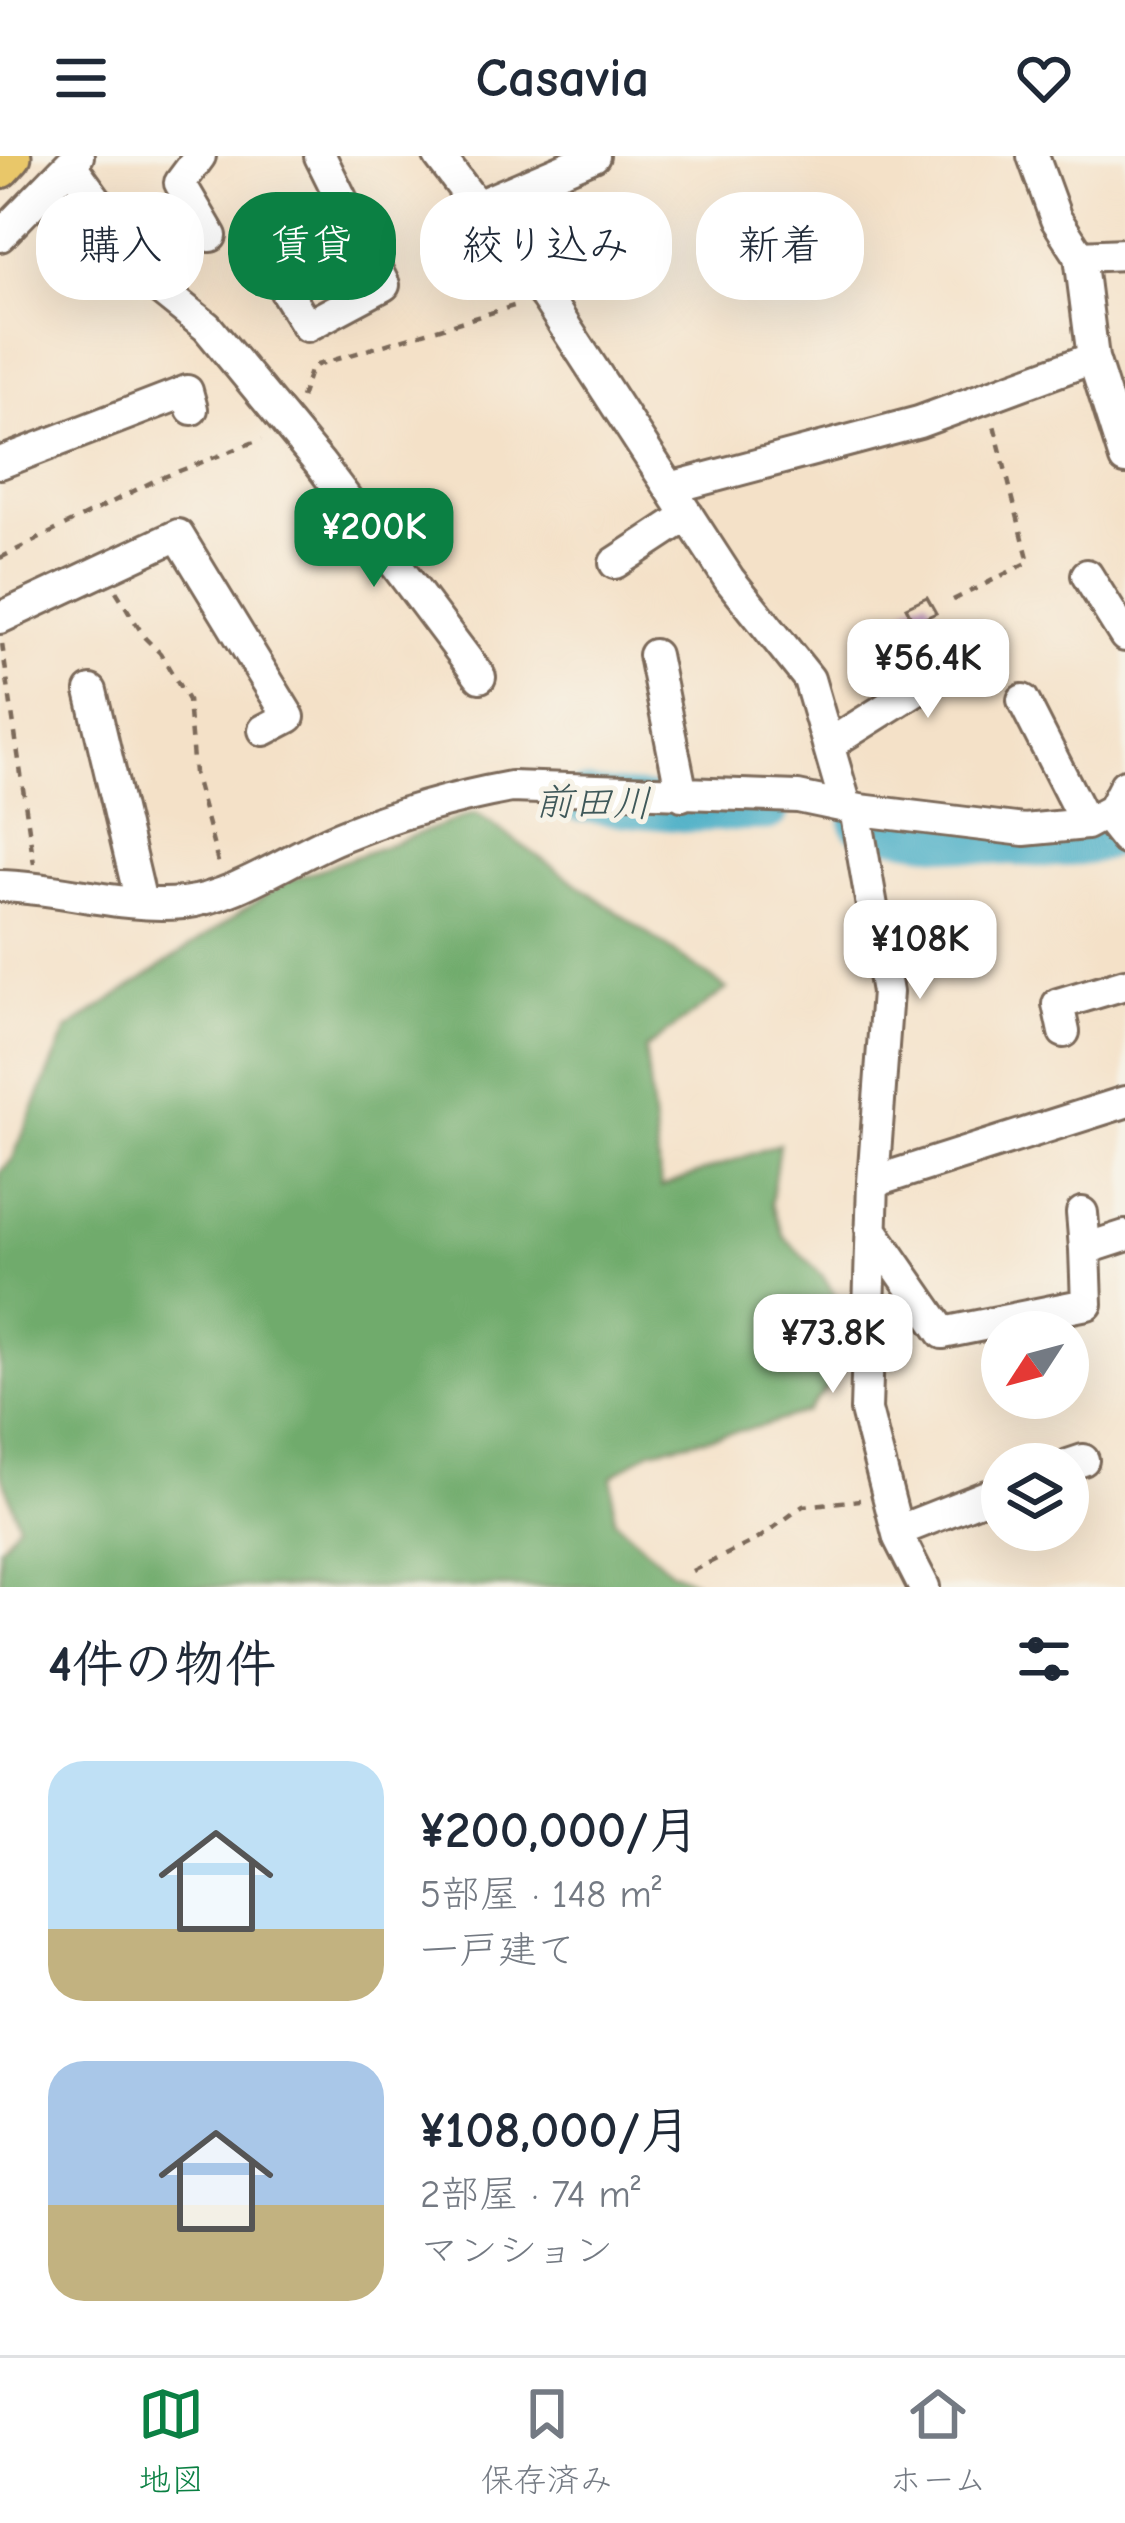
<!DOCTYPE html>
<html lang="ja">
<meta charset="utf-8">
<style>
:root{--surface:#fff;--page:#f2f2f3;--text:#1f2937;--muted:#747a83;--line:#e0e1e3;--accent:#0b8043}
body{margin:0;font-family:"Comic Neue","Klee One",sans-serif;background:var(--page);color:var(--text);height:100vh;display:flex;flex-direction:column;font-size:45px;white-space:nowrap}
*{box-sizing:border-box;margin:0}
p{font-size:39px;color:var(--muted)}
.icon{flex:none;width:66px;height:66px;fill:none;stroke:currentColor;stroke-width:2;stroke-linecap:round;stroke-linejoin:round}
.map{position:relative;height:1431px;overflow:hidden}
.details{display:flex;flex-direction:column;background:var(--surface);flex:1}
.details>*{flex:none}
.top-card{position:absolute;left:36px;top:36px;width:1053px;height:108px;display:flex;gap:24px}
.needle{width:78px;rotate:234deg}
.tools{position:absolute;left:981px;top:1155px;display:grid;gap:24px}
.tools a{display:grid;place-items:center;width:108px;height:108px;border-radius:50%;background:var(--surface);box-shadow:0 12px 48px #0002;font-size:60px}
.price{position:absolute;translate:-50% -102px;padding:0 27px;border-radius:24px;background:#fff;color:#222;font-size:39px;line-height:78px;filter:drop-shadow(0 3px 6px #0008)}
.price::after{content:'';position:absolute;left:50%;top:72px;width:36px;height:27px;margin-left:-18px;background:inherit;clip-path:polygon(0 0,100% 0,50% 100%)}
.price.current{background:var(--accent);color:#fff}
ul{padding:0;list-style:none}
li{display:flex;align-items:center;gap:36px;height:300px;padding:0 48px}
li span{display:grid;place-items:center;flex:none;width:336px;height:240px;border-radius:36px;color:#555}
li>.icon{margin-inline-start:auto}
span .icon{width:144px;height:144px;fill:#fffc;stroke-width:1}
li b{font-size:51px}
h2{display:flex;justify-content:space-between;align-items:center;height:144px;padding:0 48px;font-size:51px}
.chip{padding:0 42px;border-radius:48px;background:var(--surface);box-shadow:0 12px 48px #0002;font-size:42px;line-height:108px}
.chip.current{background:var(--accent);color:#fff}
header{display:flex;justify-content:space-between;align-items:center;height:156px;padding:0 48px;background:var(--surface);font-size:54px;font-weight:700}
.dock{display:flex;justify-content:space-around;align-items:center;height:168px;border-top:3px solid var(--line);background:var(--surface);font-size:33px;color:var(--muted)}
.dock a{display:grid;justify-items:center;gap:6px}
.dock .current{color:var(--accent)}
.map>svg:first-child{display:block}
.forest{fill:#70ab6c;stroke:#566a45;stroke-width:3}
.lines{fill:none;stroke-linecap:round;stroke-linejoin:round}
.river{stroke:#47adc6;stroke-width:45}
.building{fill:#c8a0c2}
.minor-casing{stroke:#7c6a5a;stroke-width:36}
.major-casing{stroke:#7c6a5a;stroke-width:45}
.path{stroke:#7c6a5a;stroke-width:4.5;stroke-dasharray:9 9;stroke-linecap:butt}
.minor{stroke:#fff;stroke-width:30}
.major{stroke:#e9c769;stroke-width:39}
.labels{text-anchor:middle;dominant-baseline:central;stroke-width:10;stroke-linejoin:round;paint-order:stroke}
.water-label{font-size:39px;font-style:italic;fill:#3f5859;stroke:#f7f3e8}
</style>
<header><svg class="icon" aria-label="menu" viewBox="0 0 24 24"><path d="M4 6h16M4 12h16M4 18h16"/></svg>Casavia<svg class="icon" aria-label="heart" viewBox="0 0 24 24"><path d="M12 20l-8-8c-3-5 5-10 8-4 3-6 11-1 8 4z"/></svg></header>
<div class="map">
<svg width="1125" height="1431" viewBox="0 0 1125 1431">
<rect width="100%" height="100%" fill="#f7f3e8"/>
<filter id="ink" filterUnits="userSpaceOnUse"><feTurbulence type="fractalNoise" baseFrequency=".00833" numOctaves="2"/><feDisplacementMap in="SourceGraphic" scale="24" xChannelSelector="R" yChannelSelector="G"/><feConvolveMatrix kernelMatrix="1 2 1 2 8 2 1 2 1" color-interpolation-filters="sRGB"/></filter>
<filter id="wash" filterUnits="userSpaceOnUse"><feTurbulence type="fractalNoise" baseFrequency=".004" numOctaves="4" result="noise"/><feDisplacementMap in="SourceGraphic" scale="48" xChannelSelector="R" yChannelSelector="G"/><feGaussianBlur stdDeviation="2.7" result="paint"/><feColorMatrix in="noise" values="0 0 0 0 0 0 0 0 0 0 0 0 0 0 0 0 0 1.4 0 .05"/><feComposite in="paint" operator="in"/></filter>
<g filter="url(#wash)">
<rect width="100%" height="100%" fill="#f4e1c8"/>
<path class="forest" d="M 476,657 L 727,833 L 645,893 L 661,1031 L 779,988 L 771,1047 L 784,1081 L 822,1119 L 846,1157 L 849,1207 L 806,1256 L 762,1270 L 651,1294 L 612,1320 L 614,1363 L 671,1415 L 706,1431 L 0,1431 L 0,1391 L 18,1367 L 0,1313 L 0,1016 L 12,1004 L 67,874 L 285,726 Z"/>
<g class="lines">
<path class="river" d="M 582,644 L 690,654 L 767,652
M 862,666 C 913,677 1057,701 1103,682 C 1111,679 1119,672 1125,666"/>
</g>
<g id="blocks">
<path class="building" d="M 927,441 L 936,457 L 914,467 L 906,451 Z"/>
</g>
</g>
<g filter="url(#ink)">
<use href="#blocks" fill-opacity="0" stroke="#7c6a5a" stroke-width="3"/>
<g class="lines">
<g class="minor-casing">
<path id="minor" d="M 200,0 L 180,27 L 211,80
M 439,0 L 546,141 L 729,423 L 809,523 L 846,650
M 71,9 L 161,134 L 207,171 L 320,308 L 480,521
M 477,50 L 594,0
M 0,80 L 78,0
M 1080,100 L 1125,98
M 285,134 L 307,170 L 384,129 L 320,0
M 1093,202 L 1125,303
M 0,307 L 187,235 L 192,253
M 670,332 L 919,266 L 1093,202 L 1080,100 L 1056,63 L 1033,0
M 615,407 L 688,359
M 1087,419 L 1125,480
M 0,462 L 178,379 L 289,561 L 264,574
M 654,499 L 682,639
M 91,535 L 141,746
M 1023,544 L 1086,668
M 828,589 L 993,485
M 855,653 L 887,836 L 873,1026 L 866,1254 L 899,1382 L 924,1431
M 1105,658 L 1125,683
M 0,730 C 60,731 123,753 183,747 C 237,741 293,699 344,679 C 396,658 456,641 511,631 L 798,641 L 860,654 L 1024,674 L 1086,668 L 1112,654 L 1125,629
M 1064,876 L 1058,848 L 1125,828
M 873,1026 L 1125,946
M 1082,1057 L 1085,1093
M 871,1073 L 943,1177 L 1087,1148 L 1085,1093 L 1125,1080
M 1068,1309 L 1083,1304
M 898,1375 L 1002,1334"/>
</g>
<g class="major-casing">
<path id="major" d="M 0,12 L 11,0"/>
</g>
<path class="path" d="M 301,242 L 310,215 L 317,209 L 517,149
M 0,402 L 156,324 L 262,283
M 116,435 L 145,482 L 160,497 L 188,544 L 194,617 L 219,710
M 953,444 L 1029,406 L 993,265
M 2,488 L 34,708
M 692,1415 L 758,1383 L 803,1350 L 860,1344"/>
<use href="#minor" class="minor"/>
<use href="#major" class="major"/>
</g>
</g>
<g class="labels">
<g class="water-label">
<text transform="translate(593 647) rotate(1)">前田川</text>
</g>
</g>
</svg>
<div class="tools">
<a><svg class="needle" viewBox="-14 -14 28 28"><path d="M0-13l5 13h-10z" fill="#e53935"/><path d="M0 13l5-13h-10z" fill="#747a83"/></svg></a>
<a><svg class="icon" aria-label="layers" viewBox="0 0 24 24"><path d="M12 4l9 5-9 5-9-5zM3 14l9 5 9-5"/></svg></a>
</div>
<b class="price current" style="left:374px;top:434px">¥200K</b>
<b class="price" style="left:928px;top:565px">¥56.4K</b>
<b class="price" style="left:920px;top:846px">¥108K</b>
<b class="price" style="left:833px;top:1240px">¥73.8K</b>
<div class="top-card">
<a class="chip">購入</a>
<a class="chip current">賃貸</a>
<a class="chip">絞り込み</a>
<a class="chip">新着</a>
</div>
</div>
<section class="details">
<h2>4件の物件<svg class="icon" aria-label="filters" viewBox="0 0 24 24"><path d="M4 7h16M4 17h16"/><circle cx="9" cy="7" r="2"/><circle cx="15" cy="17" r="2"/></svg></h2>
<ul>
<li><span style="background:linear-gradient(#bfe0f5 70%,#c2b280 0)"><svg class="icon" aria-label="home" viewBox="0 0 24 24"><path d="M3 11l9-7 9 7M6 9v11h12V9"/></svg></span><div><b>¥200,000/月</b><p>5部屋 · 148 m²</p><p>一戸建て</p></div></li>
<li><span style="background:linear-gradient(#a9c7e8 60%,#c2b280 0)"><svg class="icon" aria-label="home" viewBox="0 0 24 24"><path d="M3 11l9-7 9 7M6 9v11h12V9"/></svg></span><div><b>¥108,000/月</b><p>2部屋 · 74 m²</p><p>マンション</p></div></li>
</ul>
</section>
<nav class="dock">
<a class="current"><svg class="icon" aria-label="map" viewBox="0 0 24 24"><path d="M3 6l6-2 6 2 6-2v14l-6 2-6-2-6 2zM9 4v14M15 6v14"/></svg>地図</a>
<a><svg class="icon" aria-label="saved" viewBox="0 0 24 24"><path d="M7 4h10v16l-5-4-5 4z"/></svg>保存済み</a>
<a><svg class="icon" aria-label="home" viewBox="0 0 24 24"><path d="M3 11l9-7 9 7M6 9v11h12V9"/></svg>ホーム</a>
</nav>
